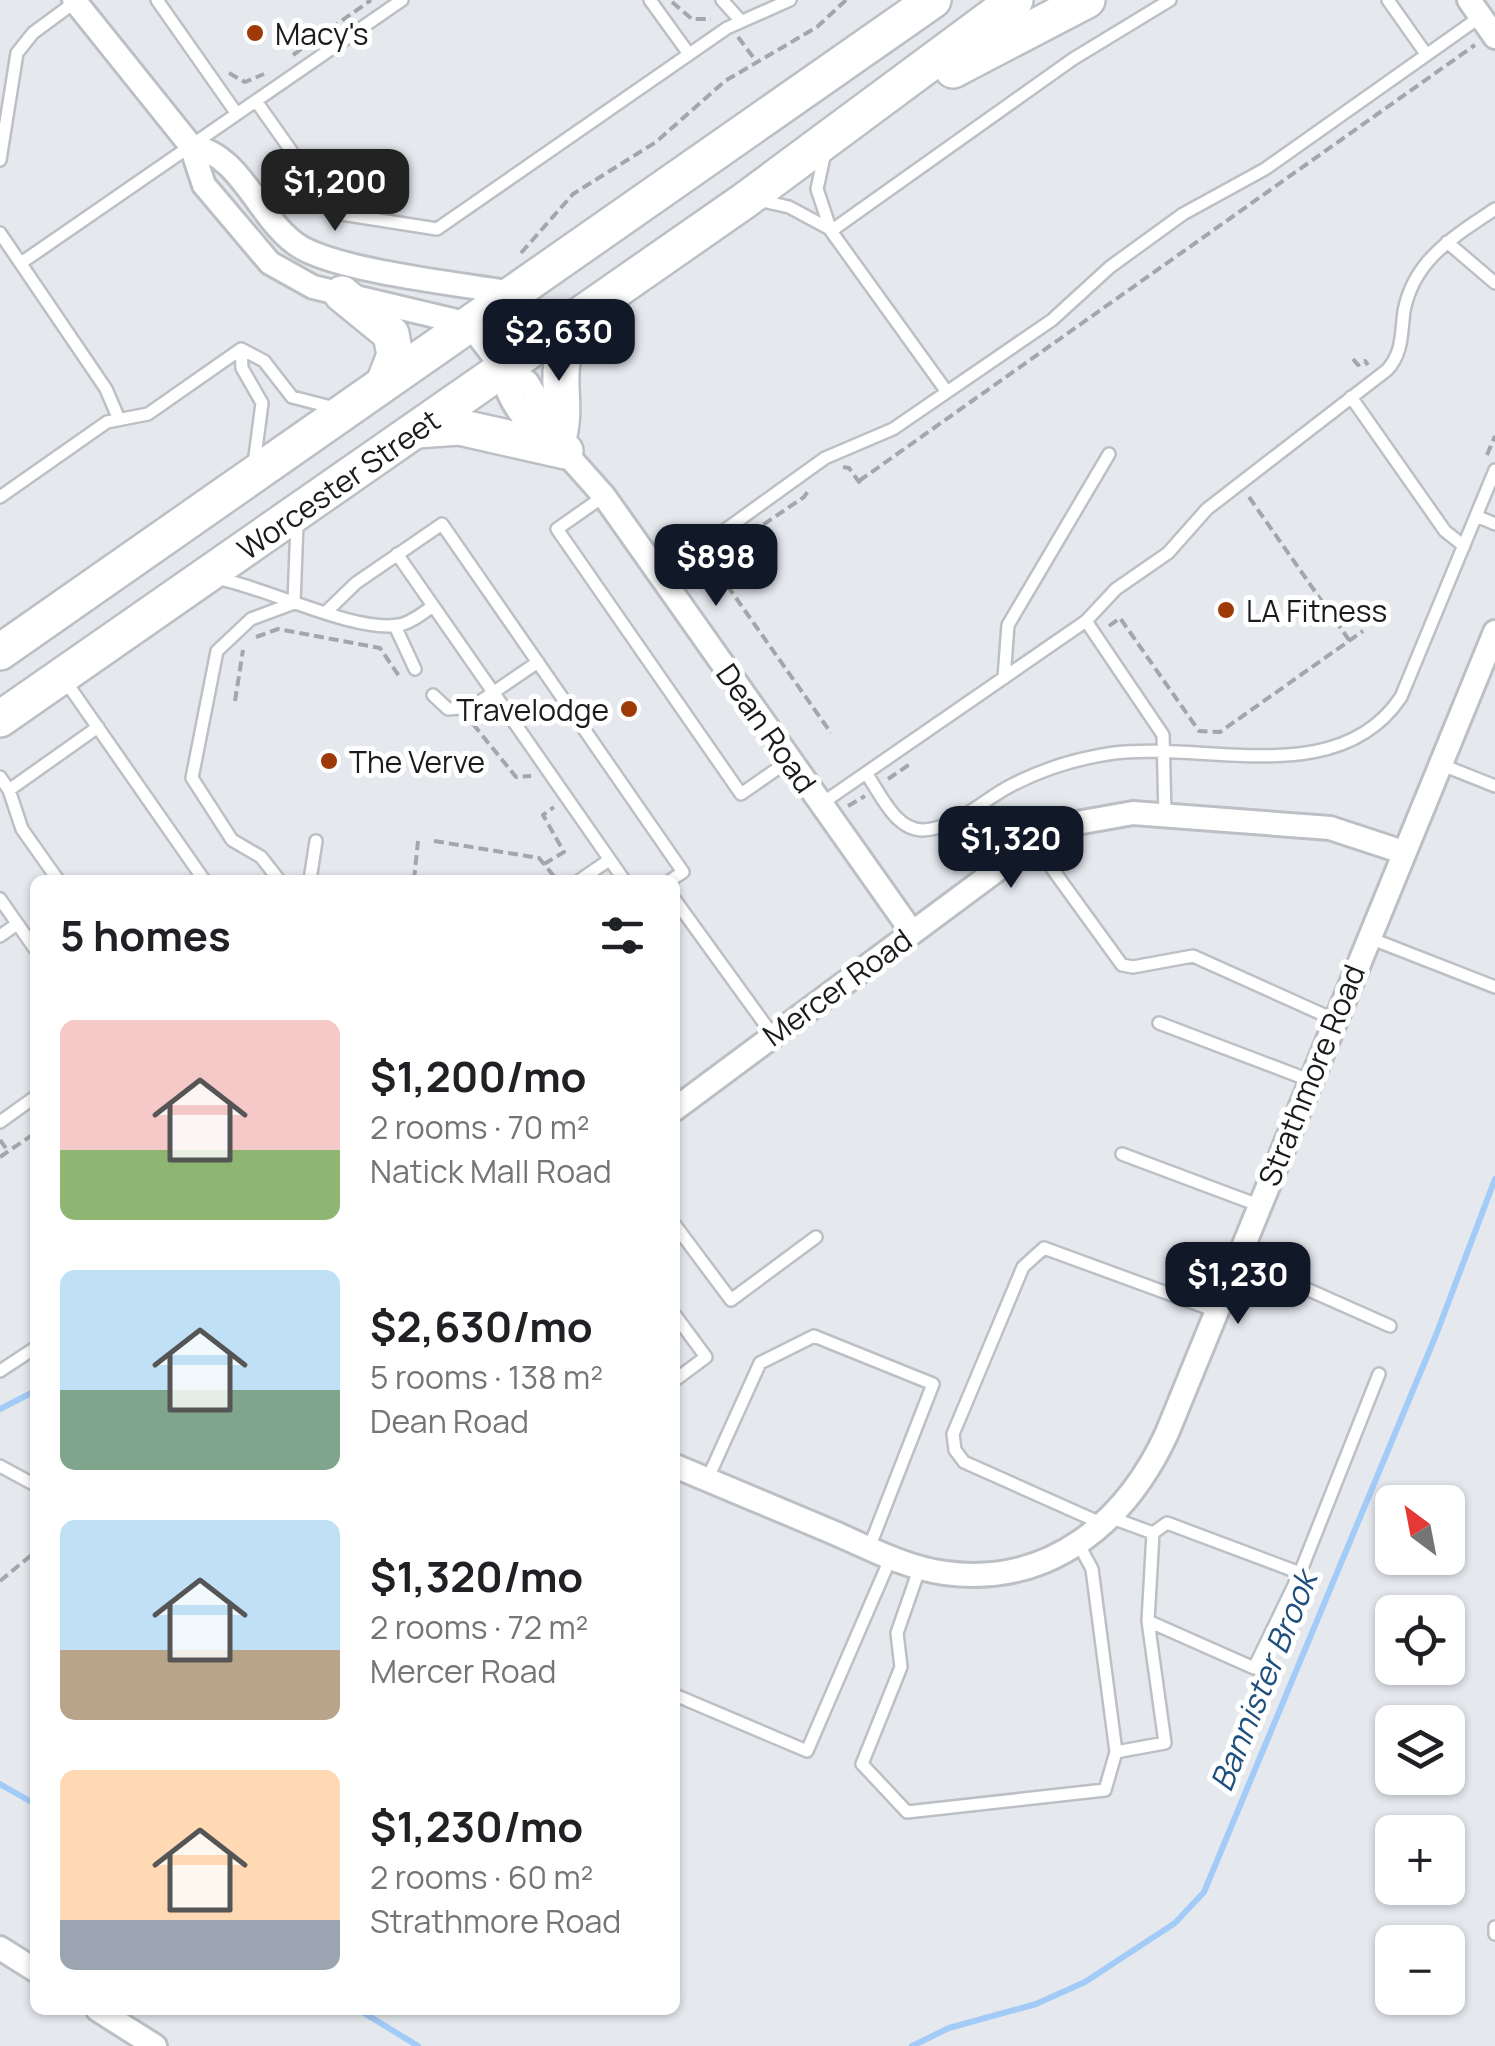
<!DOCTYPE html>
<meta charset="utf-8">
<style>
:root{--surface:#fff;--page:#f6f6f6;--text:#202124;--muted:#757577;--accent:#111827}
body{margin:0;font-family:Manrope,sans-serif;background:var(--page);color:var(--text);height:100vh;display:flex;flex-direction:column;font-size:38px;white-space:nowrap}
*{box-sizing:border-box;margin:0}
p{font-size:32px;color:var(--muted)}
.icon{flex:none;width:55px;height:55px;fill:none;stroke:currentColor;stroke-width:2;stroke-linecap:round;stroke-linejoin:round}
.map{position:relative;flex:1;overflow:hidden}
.side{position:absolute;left:30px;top:875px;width:650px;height:1140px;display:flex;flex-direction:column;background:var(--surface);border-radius:15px;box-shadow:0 2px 8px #0004}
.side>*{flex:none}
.needle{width:65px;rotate:328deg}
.buttons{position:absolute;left:1375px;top:1485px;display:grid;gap:20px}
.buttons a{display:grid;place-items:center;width:90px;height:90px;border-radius:15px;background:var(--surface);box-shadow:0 2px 8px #0004;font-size:50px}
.price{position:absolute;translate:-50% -85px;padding:0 22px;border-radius:20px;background:var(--accent);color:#fff;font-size:32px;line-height:65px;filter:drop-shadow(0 2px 5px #0008)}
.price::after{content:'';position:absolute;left:50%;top:60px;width:30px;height:22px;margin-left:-15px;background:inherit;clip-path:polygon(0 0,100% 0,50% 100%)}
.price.current{background:#222;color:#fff}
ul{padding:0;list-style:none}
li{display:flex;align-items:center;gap:30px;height:250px;padding:0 30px}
li span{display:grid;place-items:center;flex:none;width:280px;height:200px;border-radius:15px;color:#555}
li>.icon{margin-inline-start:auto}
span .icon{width:120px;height:120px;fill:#fffc;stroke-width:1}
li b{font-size:42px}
h2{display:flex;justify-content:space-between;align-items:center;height:120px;padding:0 30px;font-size:42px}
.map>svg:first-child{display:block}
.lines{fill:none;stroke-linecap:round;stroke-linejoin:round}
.stream{stroke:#a3cbf7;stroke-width:6}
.service-casing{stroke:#bcc0c5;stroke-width:16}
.minor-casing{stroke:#bcc0c5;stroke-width:28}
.trunk-casing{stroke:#bcc0c5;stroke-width:40}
.path{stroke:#a3a6aa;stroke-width:4;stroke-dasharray:10 5;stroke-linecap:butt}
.service{stroke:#fff;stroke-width:11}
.minor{stroke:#fff;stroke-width:22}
.trunk{stroke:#fff;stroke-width:35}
.poi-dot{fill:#9e3908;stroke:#fff;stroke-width:4}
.labels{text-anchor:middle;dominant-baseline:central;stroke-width:10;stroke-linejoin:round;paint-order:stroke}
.poi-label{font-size:30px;fill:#191b1c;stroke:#fff;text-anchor:start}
.street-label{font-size:30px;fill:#191b1c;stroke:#fff}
.water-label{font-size:32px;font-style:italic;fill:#1f4f7d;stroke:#fff}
</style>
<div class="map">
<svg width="1495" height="2046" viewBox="0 0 1495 2046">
<rect width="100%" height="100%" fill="#e5e9ee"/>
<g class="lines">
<path class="stream" d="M 0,1409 L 35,1391
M 0,1784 L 35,1804
M 359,2010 L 418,2046
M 912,2046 L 949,2028 L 1036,2004 L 1085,1982 L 1175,1923 L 1204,1892 L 1436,1335 L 1495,1179"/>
<g class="service-casing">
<path id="service" d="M 157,0 L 237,114
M 650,0 L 689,54
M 722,0 L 740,20
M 1388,0 L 1426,54
M 256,101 L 335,213 L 437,229 L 727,28 L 790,0
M 825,152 L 817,189 L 831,231 L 947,392
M 0,160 L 17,53 L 33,33 L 75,2
M 758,200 L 789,207 L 828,228
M 831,231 L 1073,59 L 1170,0
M 0,233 L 106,389 L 118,417
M 1447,242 L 1495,283
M 21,263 L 402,0
M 241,349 L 242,368 L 262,403 L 254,464
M 241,349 L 264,361 L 292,397 L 335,408
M 1351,397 L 1445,531 L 1464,546
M 604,496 L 557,529 L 741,794 L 790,760
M 0,497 L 107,422 L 148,414 L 241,349
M 1476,516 L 1495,524
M 397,554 L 624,880
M 661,576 L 825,458 L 893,429 L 1052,320 L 1110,267 L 1183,214 L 1265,169 L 1480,17
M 215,578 C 264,586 353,633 399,625 C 411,623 423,613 433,606
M 294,603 L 297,523
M 325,613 L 356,583 L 442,524 L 683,872 L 671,880
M 1086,621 L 1163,735 L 1165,814
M 395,626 L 415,669
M 1004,678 L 1008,625 L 1109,454
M 64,679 L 204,880
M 433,695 L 448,709 L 472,707 L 538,662
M 1442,765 L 1495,786
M 866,773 C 880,793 895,830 923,830 C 955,829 984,799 1012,785 C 1043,769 1079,758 1114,753 C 1208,742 1339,790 1401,697 L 1495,470
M 0,777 L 9,790 L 22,829 L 58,880
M 9,790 L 98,727
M 821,804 L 1086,621 L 1116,589 L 1168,553 L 1207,509 L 1387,370 C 1403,353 1401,333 1404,311 C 1414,259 1455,236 1495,209
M 1035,845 L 1122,965 L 1133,967 L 1193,956 L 1333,1019
M 279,880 L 261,857 L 232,840 L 192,778 L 217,651 L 251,619 L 294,603
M 310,880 L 316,841
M 580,880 L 609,860
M 0,899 L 35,949
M 675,900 L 772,1034
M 0,936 L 17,924
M 1367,937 L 1495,987
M 1159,1023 L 1309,1080
M 0,1122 L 35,1097
M 1122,1154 L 1258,1205
M 675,1225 L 731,1300 L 816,1237
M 1237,1258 L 1390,1326
M 675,1315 L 706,1357 L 675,1380
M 0,1371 L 35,1348
M 0,1466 L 35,1485
M 707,1480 L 760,1363 L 814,1336 L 933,1384 L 869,1548
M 1112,1518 L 1153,1533 L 1167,1523 L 1300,1573 L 1254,1668 L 1148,1621 L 1153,1533
M 1103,1524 L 964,1462 L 955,1450 L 953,1434 L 1023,1267 L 1044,1248 L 1216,1311
M 1078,1543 L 1092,1569 L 1116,1752 L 1165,1743 L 1148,1621
M 920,1567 L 897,1633 L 901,1667 L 862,1764 L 907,1812 L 1105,1790 L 1116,1752
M 1300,1573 L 1379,1374
M 675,1695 L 807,1751 L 891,1557
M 1495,1927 L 1495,1934"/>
</g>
<g class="minor-casing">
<path id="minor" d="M 74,0 L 191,146 L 204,185 L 270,263 L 313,287 L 469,324 L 503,368 L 527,382 L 551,422 L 547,432
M 1469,0 L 1495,37
M 191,146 C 243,154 259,223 302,248 C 346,272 460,284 513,293
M 503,368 C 504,394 519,412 534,431 L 547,432 L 604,496 L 912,932
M 675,1109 L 1017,855 L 1071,824 L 1133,813 L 1330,828 L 1403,852
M 675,1466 C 729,1489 783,1511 837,1534 C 871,1549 907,1568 945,1573 C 1050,1587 1126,1522 1167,1433 L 1495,632
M 0,1948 L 35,1970
M 98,2010 L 155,2046"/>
</g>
<g class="trunk-casing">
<g id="trunk">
<path d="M 953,70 L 1087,0"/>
<path d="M 342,294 L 391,334 L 395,355 L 384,383"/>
<path d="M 417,430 L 459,427 L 565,451"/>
<path d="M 557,443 C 572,392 543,369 584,317"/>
<path d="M 0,652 L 933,0"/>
<path id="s1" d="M 0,719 L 744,201 L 1015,0"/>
</g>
</g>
<path class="path" d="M 672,2 L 692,19 L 711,19
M 738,37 L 756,61
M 293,55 L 371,0
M 229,73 L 245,82 L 264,74
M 521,253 L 573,194 L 656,142 L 725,81 L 817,27 L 846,0
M 1353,359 L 1358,365 L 1365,361 L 1368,365
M 1487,455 L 1495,436
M 843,467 L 849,468 L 862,486
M 859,481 L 1475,45
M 1249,497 L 1349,640
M 751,533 L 804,497 L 810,488
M 710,561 L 831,733
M 1109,626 L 1120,618 L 1199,731 L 1220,732 L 1363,631
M 256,637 L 278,629 L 380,648 L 401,679
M 235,701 L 243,650
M 473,724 L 516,777 L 531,776
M 888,779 L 910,764
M 848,806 L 865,796
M 434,841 L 539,858 L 557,880
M 544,864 L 564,852 L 543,815 L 554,807
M 414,880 L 418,841
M 0,1140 L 8,1151
M 0,1157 L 35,1133
M 0,1581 L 35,1552"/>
<use href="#service" class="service"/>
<use href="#minor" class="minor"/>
<use href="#trunk" class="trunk"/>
</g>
<g class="poi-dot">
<circle cx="255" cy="33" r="10"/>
<circle cx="1226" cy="610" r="10"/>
<circle cx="629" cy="709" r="10"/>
<circle cx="329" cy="761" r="10"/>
</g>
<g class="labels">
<g class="poi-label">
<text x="275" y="33">Macy's</text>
<text x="1246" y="610">LA Fitness</text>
<text x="609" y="709" text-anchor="end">Travelodge</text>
<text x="349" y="761">The Verve</text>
</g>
<g class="street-label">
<text stroke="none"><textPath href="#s1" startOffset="412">Worcester Street</textPath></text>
<text transform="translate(767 728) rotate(55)">Dean Road</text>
<text transform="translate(837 987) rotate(-36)">Mercer Road</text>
<text transform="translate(1311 1075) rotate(-68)">Strathmore Road</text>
</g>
<g class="water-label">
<text transform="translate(1263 1681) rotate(-68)">Bannister Brook</text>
</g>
</g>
</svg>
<div class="buttons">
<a><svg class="needle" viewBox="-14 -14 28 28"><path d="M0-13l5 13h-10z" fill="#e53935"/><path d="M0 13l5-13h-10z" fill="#757577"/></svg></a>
<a><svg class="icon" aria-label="locate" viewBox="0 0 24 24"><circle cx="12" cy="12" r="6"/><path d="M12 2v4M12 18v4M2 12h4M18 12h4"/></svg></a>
<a><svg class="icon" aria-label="layers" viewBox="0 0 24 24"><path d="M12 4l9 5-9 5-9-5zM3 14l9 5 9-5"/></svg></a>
<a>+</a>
<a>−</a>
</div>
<b class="price current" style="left:335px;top:234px">$1,200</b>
<b class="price" style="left:559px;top:384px">$2,630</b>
<b class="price" style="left:716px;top:609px">$898</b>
<b class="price" style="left:1011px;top:891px">$1,320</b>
<b class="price" style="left:1238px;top:1327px">$1,230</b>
<section class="side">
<h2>5 homes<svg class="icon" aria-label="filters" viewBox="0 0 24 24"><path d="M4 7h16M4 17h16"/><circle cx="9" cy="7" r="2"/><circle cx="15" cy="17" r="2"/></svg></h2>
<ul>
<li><span style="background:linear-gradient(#f6c9c9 65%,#8fb573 0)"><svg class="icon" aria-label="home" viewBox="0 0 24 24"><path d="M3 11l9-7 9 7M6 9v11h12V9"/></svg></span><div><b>$1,200/mo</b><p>2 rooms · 70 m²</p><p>Natick Mall Road</p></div></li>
<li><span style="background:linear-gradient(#bfe0f5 60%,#7fa58c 0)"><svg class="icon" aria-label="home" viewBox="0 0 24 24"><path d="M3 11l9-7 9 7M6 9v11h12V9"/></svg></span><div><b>$2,630/mo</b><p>5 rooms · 138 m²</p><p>Dean Road</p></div></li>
<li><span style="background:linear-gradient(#bfe0f5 65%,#b9a48a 0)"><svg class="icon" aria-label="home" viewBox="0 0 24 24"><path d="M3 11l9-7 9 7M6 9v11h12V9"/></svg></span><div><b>$1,320/mo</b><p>2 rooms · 72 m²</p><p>Mercer Road</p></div></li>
<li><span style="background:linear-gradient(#ffd9b3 75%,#9aa5b1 0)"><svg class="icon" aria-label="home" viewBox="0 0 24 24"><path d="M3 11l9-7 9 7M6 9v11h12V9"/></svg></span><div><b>$1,230/mo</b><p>2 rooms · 60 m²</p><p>Strathmore Road</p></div></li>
</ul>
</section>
</div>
